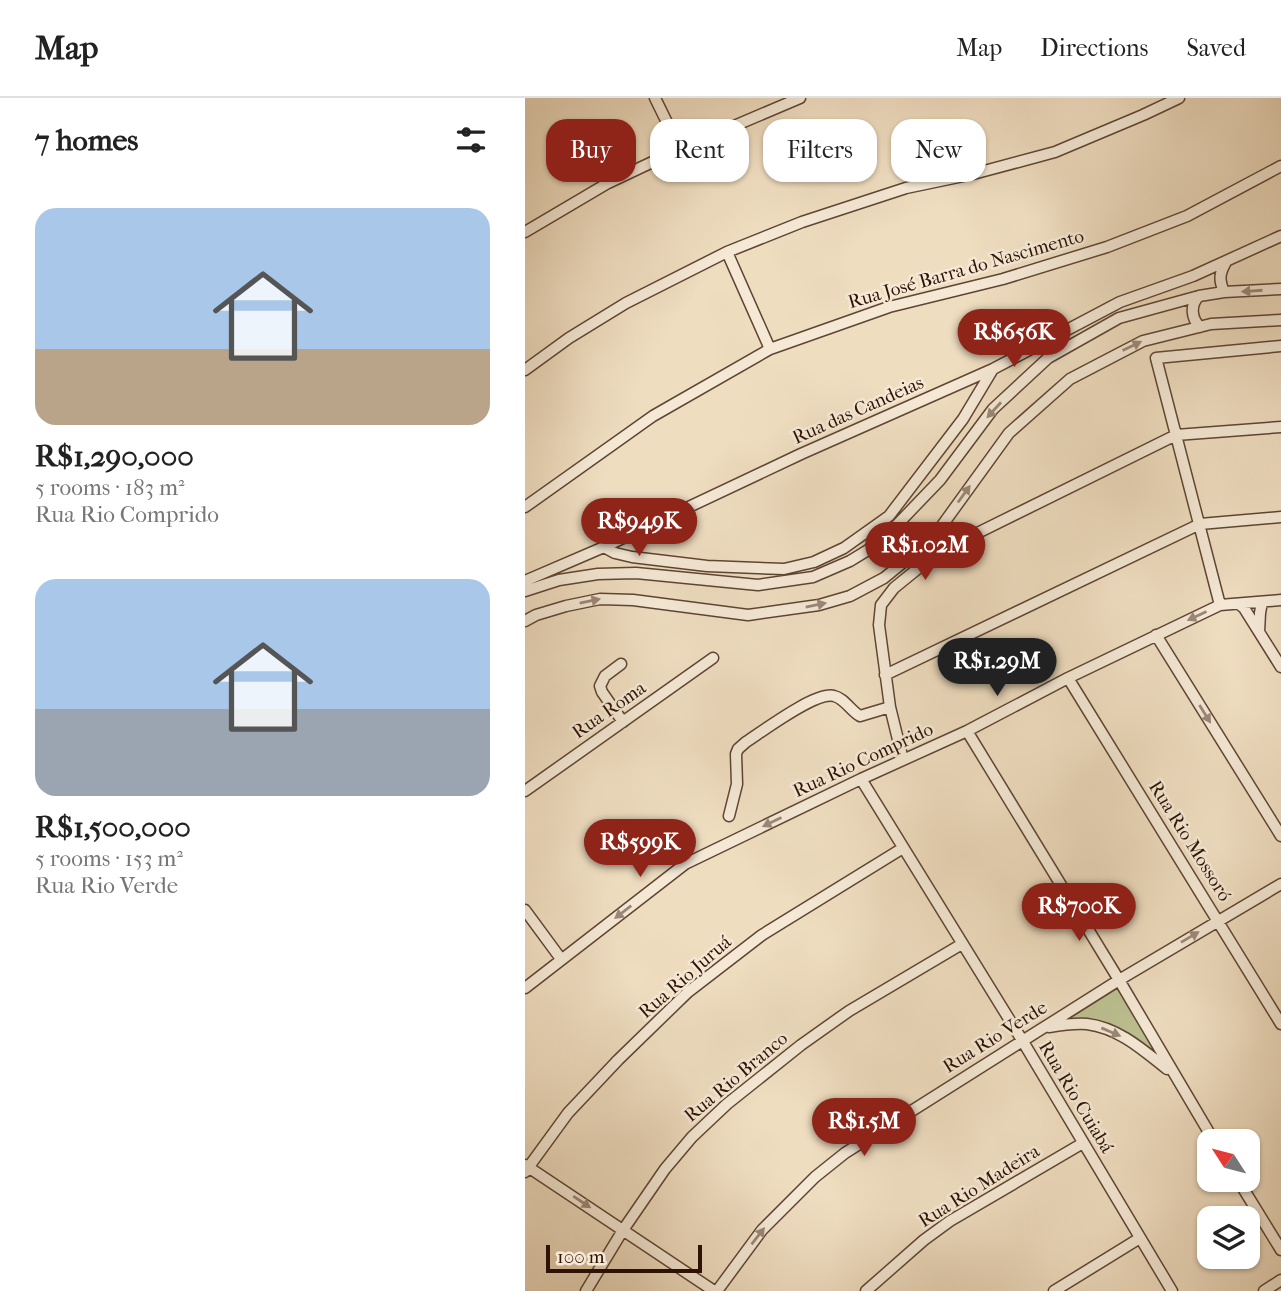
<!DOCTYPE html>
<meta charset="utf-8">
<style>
:root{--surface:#fff;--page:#f2f2f2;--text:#222;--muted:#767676;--line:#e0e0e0;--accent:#8f2418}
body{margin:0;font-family:"IM FELL French Canon",serif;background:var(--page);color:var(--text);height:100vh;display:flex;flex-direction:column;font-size:26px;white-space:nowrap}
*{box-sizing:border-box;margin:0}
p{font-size:23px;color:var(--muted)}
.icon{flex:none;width:38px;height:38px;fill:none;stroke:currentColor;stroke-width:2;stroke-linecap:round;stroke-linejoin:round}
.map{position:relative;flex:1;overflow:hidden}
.details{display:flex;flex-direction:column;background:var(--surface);width:525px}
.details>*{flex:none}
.banner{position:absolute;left:21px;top:21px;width:630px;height:63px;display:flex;gap:14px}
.needle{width:46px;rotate:306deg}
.buttons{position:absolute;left:672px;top:1031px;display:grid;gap:14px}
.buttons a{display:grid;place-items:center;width:63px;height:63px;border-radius:14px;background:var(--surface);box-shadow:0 2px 5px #0004;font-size:35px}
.scale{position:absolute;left:21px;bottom:18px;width:156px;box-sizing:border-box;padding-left:7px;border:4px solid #2e1204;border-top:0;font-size:19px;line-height:24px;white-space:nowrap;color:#2e1204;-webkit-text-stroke:5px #f5e9d6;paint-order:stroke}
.price{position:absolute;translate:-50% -60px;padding:0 16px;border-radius:24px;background:var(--accent);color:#fff;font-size:23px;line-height:46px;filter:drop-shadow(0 2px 4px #0008)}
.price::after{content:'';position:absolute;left:50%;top:42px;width:21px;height:16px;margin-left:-10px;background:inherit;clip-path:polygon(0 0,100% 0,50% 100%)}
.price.on{background:#222;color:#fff}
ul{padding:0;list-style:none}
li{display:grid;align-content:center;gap:14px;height:371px;padding:0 35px}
li span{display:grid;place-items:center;height:217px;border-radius:21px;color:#555}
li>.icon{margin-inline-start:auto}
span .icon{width:126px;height:126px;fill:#fffc;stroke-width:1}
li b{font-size:30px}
h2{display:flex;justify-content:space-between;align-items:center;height:84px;padding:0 35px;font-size:30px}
.pill{padding:0 24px;border-radius:21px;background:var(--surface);box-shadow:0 2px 5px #0004;font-size:24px;line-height:63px}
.pill.on{background:var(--accent);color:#fff}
header{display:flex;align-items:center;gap:42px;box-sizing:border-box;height:98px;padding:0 35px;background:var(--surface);border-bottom:2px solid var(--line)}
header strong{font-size:33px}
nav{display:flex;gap:38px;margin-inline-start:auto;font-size:24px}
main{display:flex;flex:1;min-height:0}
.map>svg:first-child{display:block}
.green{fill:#bcc091;stroke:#75694a;stroke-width:2}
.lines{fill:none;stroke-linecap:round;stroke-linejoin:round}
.minor-casing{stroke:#5e4533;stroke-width:13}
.minor{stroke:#f5e9d6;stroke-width:10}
.oneway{fill:#9b8878}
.labels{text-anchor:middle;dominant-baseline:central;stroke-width:5;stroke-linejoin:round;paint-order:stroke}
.street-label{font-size:19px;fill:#2e1204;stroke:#f5e9d6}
</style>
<header>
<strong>Map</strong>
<nav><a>Map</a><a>Directions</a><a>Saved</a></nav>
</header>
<main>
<section class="details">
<h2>7 homes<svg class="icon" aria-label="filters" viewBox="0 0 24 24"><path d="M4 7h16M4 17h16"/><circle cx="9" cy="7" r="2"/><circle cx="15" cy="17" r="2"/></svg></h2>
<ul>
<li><span style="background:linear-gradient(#a9c7e8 65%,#b9a48a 0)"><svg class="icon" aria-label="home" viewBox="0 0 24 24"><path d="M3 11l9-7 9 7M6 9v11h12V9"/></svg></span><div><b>R$1,290,000</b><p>5 rooms · 183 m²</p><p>Rua Rio Comprido</p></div></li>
<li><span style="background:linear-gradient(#a9c7e8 60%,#9aa5b1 0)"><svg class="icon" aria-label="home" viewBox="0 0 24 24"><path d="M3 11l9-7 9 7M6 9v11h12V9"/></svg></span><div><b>R$1,500,000</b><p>5 rooms · 153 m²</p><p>Rua Rio Verde</p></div></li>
</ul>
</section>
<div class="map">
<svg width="756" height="1193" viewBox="0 0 756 1193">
<rect width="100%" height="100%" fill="#efddc0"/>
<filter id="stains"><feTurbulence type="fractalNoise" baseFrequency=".00286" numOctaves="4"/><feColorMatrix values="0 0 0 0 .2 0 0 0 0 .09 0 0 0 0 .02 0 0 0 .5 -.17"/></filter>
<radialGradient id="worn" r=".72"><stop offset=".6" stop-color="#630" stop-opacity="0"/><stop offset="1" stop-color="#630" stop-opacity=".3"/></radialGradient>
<path class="green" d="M 594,889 L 638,962 L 609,941 L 538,924 Z"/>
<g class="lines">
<g class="minor-casing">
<path id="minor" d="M 130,0 L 155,51
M 0,134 L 83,85 L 155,51 L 275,0
M 202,154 L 245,251
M 699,194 C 694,182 694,176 701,164
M 674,198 C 665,207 666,220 675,229
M 0,272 L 44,240 L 101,205 L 202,154 L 277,124 L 381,90 L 448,76 L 530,54 L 618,17 L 654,0
M 0,409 L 128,318 L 245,251 L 364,209 L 478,181 L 582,149 L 662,118 L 756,68
M 79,449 L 90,455 L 107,459 L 182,468 L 259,471 L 289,464 L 319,450 L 364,418 L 438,321 L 468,271
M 0,483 L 79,449 L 276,356 L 468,271 L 595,204 L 668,178 L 756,138
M 0,493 L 34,482 L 73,476 L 111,475 L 233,487 L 288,479 L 325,463 L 343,452 L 367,432 L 415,382 L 468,311 L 523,260 L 594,220 L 674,198 L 699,194 L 756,191
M 714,506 L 719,510 L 756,569
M 695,507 L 631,260 L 756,248
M 0,523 L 11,517 L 41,508 L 75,501 L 108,502 L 223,517 L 294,507 L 325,498 L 359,480 L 408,440 L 484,335 L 545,281 L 618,243 L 686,226 L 756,222
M 734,534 L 735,515 L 737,504
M 631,537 L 756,738
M 96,566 L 80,578 L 75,588 L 77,594 L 98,624
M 360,577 L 675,426 L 756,419
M 543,580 L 756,926
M 442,633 L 594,882 L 689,1043
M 378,662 L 365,609 L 354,527 L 356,507 L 369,490 L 412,455 L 651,337 L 756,329
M 336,681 L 497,942 L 647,1193
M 0,693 L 188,560
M 204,718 L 212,686 L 211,656 L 213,651 L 221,644 C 238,633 291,593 309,598 C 319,600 326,613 335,618 L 365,609
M 0,812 L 36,861
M 0,890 L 160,766 L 336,681 L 442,633 L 543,580 L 695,507 L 756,502
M 524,929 C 536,927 549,925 562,926 C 594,930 618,952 642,971
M 0,1067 L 189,1193
M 0,1074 L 43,1015 L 93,962 L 163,894 L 237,837 L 378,750
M 713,1082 L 756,1152
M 61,1193 L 98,1132 L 140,1071 L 167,1039 L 202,1006 L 276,947 L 324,913 L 437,846
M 192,1193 L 237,1132 L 290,1079 L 320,1055 L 594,882 L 756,786
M 341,1193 L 399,1142 L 425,1123 L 558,1045
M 529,1193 L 615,1140
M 739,1193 L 756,1182"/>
</g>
<use href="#minor" class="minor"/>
</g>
<defs><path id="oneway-solid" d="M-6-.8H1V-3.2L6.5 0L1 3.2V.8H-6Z" transform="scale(1.75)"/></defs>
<g class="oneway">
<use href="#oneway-solid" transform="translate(727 193) rotate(176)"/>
<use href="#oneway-solid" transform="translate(607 248) rotate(-26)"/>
<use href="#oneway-solid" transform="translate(469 312) rotate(132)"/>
<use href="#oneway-solid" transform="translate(439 396) rotate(-54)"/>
<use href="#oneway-solid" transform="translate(65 503) rotate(-11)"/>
<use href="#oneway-solid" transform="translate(291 507) rotate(-11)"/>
<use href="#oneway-solid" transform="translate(672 518) rotate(155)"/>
<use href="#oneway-solid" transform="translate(680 616) rotate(58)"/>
<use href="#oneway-solid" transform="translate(247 724) rotate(154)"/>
<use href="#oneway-solid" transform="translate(98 814) rotate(142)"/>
<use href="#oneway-solid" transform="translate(665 839) rotate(-31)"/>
<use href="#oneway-solid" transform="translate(586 934) rotate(23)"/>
<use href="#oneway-solid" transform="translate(57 1104) rotate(34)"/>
<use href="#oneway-solid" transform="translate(233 1138) rotate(-52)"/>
</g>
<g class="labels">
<g class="street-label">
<text transform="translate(441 171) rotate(-16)">Rua José Barra do Nascimento</text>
<text transform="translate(333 312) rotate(-24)">Rua das Candeias</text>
<text transform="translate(84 612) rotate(-35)">Rua Roma</text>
<text transform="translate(338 662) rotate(-25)">Rua Rio Comprido</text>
<text transform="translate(665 743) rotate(58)">Rua Rio Mossoró</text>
<text transform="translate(160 879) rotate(-41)">Rua Rio Juruá</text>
<text transform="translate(470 939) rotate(-32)">Rua Rio Verde</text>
<text transform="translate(211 979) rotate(-40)">Rua Rio Branco</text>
<text transform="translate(551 999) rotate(59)">Rua Rio Cuiabá</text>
<text transform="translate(454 1088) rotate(-32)">Rua Rio Madeira</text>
</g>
</g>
<rect width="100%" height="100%" filter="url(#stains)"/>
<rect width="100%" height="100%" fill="url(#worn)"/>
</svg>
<div class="buttons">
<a><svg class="needle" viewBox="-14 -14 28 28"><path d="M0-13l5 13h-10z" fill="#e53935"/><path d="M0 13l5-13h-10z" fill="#767676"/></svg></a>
<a><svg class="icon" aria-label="layers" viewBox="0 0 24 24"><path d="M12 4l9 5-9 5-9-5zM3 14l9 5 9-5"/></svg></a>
</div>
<div class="scale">100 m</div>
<b class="price" style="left:489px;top:271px">R$656K</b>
<b class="price" style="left:114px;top:460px">R$949K</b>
<b class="price" style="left:400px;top:484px">R$1.02M</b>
<b class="price on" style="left:472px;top:600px">R$1.29M</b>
<b class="price" style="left:115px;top:781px">R$599K</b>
<b class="price" style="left:554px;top:845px">R$700K</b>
<b class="price" style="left:339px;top:1060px">R$1.5M</b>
<div class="banner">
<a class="pill on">Buy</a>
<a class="pill">Rent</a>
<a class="pill">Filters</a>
<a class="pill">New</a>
</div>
</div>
</main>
